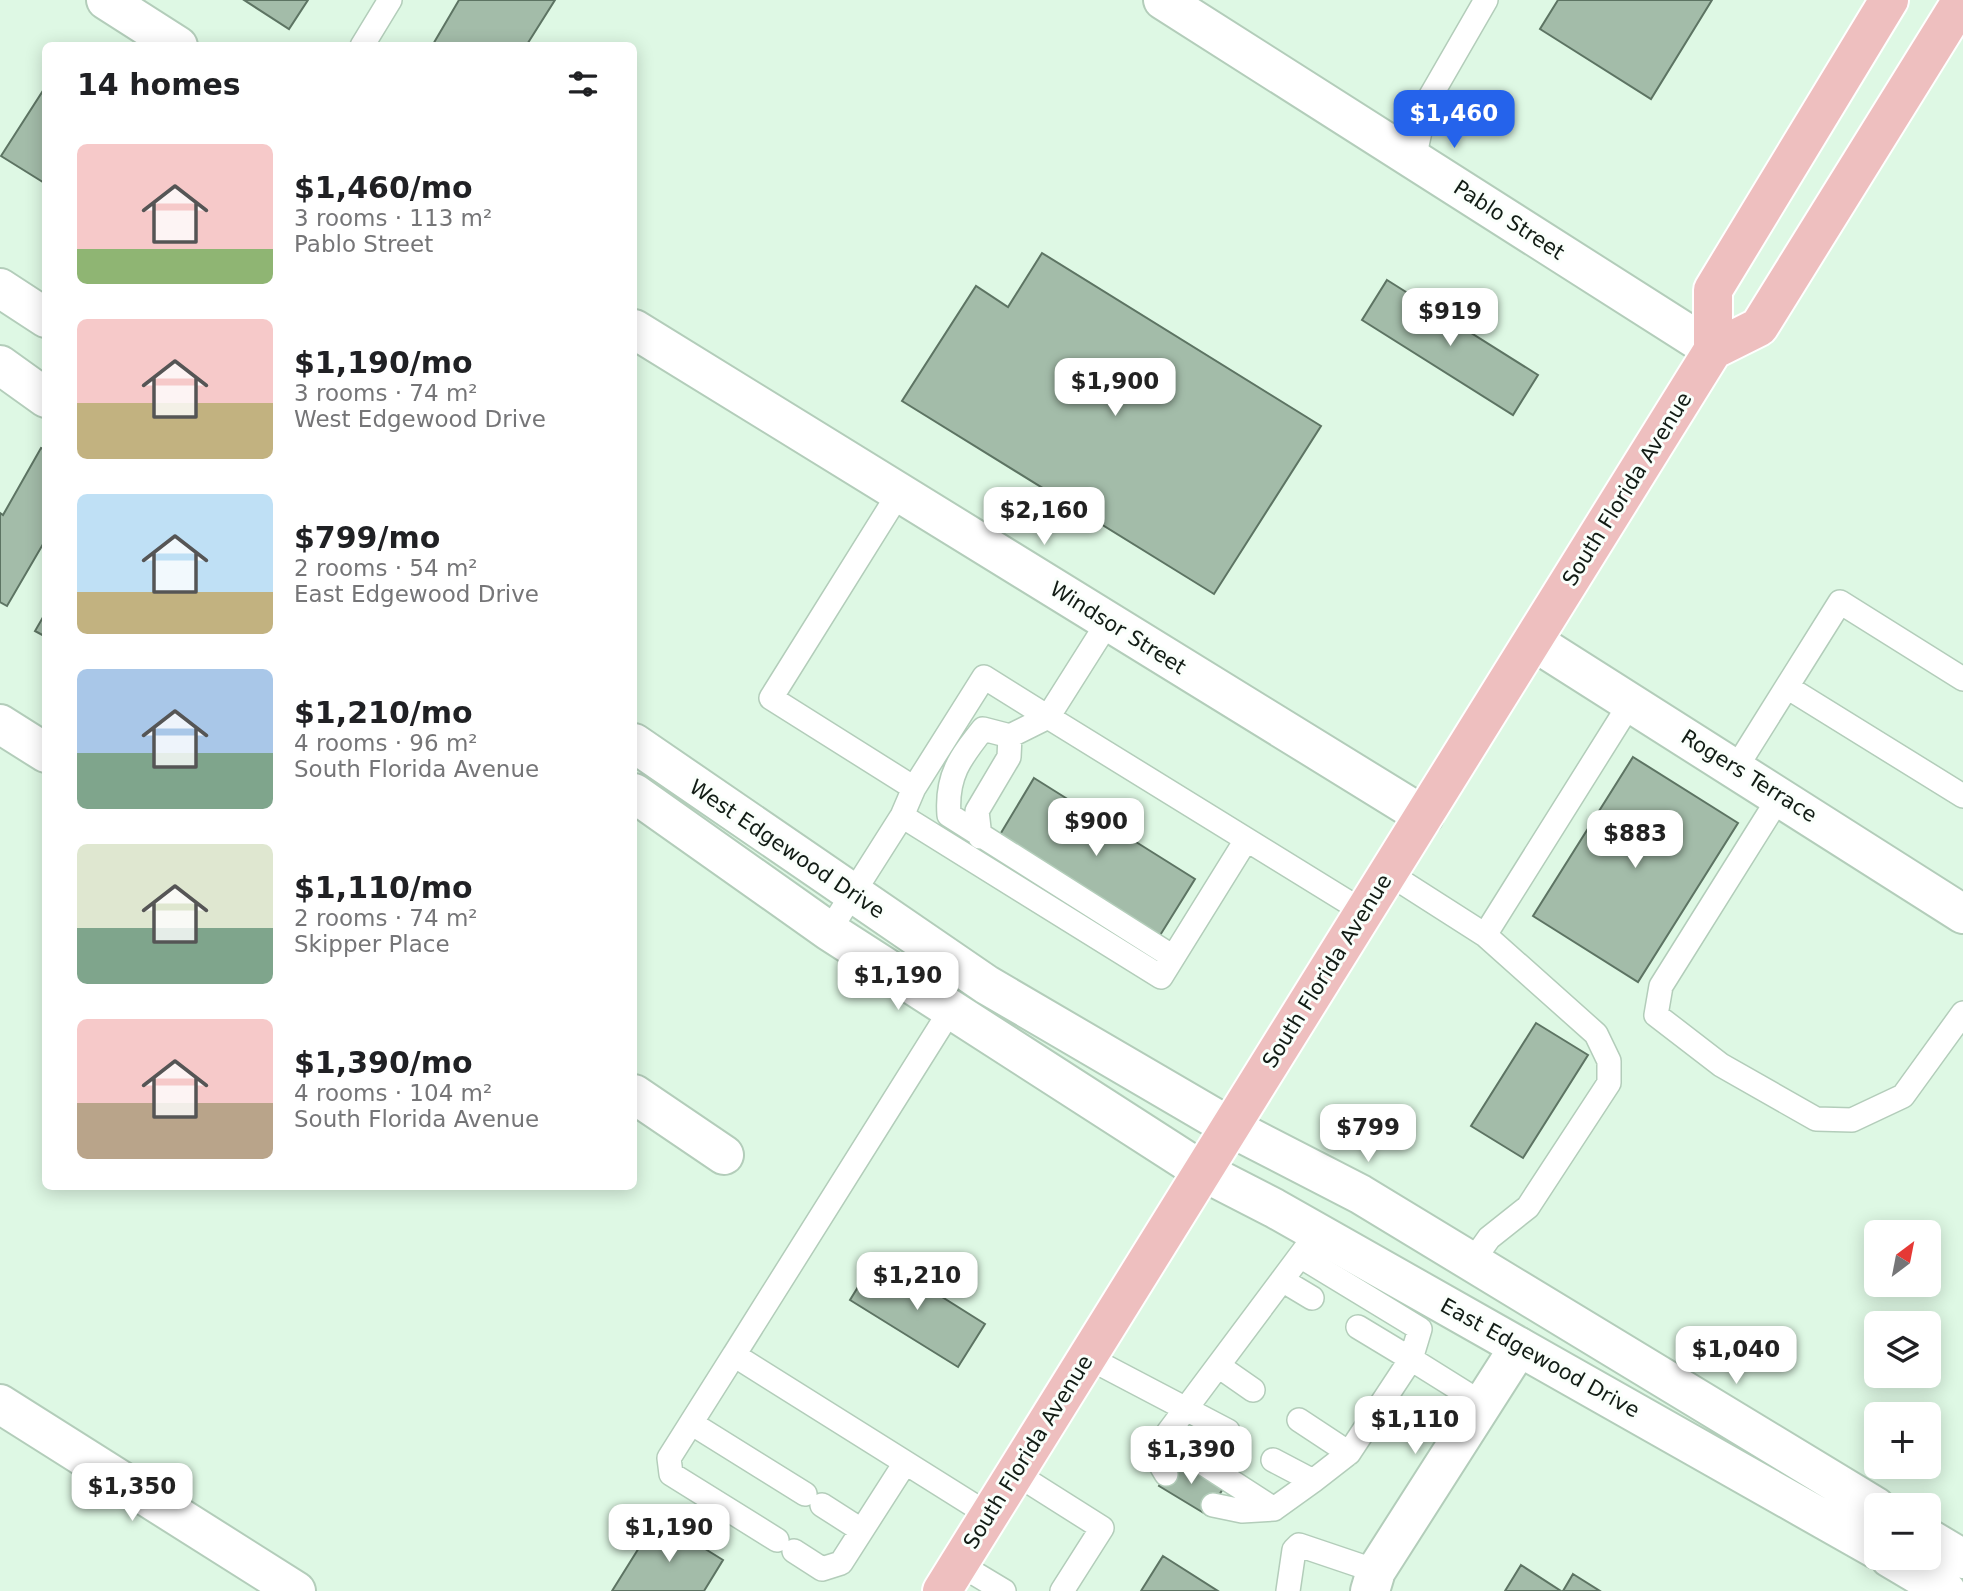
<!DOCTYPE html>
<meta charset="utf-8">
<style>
:root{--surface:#fff;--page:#f6f6f6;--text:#202124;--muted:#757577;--accent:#2563eb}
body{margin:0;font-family:"DejaVu Sans",sans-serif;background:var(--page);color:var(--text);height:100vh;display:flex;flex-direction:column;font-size:26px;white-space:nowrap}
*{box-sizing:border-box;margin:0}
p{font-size:23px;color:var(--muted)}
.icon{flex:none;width:38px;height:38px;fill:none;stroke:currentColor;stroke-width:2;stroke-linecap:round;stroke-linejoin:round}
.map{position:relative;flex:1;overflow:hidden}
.details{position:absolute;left:42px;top:42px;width:595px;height:1148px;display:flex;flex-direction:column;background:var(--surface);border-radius:10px;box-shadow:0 4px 18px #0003}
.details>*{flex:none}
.needle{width:46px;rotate:32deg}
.buttons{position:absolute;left:1864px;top:1220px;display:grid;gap:14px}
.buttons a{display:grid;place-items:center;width:77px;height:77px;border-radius:10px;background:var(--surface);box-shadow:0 4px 18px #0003;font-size:35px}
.price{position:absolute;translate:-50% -60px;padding:0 16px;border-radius:14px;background:#fff;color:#222;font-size:23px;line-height:46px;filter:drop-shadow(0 2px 4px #0008)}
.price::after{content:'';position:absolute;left:50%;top:42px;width:21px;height:16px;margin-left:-10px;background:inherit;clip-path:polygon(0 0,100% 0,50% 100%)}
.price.current{background:var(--accent);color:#fff}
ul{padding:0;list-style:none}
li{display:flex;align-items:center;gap:21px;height:175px;padding:0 35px}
li span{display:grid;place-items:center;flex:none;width:196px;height:140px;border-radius:10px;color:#555}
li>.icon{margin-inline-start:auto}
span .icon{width:84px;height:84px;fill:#fffc;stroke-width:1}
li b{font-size:30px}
h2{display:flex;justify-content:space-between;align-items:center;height:84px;padding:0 35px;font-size:30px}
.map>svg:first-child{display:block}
.building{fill:#a3bca9;stroke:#5d7463;stroke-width:2}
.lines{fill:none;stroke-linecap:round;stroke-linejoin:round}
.service-casing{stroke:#b3cdba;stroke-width:26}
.minor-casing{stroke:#b3cdba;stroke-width:42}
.tertiary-casing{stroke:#b3cdba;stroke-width:42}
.primary-casing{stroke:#fff;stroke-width:42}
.service{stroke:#fff;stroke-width:23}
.minor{stroke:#fff;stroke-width:38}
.tertiary{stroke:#fff;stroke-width:38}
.primary{stroke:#eebfbf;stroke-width:38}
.labels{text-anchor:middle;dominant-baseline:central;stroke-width:6;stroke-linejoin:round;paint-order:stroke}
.street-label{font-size:21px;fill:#121c15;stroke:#fafffb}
</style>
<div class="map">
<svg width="1963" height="1591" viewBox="0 0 1963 1591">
<rect width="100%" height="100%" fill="#def8e4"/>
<path class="building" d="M 244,0 L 308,0 L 289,29 Z
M 459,0 L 555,0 L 526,46 L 432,46 Z
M 1558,0 L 1712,0 L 1651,99 L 1540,29 Z
M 46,86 L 46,184 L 1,156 Z
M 1042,253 L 1321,426 L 1214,594 L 902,401 L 976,286 L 1008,307 Z
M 1387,280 L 1538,375 L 1513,415 L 1362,320 Z
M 41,448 L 46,450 L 46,539 L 7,606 L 0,602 L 0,513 L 3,515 Z
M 46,612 L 46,637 L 35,631 Z
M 1633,757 L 1738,823 L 1638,982 L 1533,916 Z
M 1034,778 L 1195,879 L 1159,937 L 998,838 Z
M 1536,1023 L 1588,1055 L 1523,1158 L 1471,1126 Z
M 877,1256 L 985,1324 L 958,1367 L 850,1300 Z
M 1176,1457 L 1224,1487 L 1207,1515 L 1159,1486 Z
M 657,1519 L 723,1560 L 704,1591 L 612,1591 Z
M 1163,1556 L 1218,1591 L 1141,1591 Z
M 1521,1565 L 1561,1591 L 1505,1591 Z
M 1573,1574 L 1600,1591 L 1563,1591 Z"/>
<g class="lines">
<g class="service-casing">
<path id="service" d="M 362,46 L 390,0
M 1414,159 L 1426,104 L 1486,0
M 899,493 L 771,698 L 914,788
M 1787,687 L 1963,796
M 1010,736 L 983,729 C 960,758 946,776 949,815 L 1173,957
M 1736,768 L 1840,602 L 1963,679
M 1780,796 L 1661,986 L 1656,1015 L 1721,1065 L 1816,1119 L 1852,1120 L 1903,1096 L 1963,1013
M 902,816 L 1161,977 L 1246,840
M 980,837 L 977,811 L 1009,757 L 1010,736 L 1048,717 L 1364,912
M 1388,873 L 1485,935 L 1596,1034 L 1609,1061 L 1609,1083 L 1528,1207 L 1489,1238 L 1472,1262
M 829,931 L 902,816 L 914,788 L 984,677 L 1048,717 L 1108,622
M 1485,935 L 1631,702
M 950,1011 L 734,1355 L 989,1515
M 1309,1244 L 1300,1256 L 1420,1329 L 1411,1359 L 1358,1327
M 1282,1280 L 1312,1298
M 734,1355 L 669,1458 L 671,1474 L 777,1540
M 1087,1357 L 1228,1431
M 1220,1367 L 1253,1390
M 1299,1420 L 1349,1453
M 691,1423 L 805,1494
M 1164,1438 L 1274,1509
M 1273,1460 L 1313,1481
M 1015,1473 L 1102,1528 L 1062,1591
M 1166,1474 L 1156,1457 L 1164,1438 L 1300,1256
M 822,1505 L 861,1530
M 1213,1505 L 1242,1511 L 1274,1509 L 1313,1481 L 1349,1453 L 1411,1359 L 1483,1404
M 794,1551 L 822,1569 L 841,1563 L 905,1463
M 959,1564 L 1004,1591
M 1288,1591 L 1294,1550 L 1299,1545 L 1376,1571"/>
</g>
<g class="minor-casing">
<path id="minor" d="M 106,0 L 178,46
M 1163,0 L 1713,350
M 0,288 L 46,318
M 634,329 L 1424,816
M 0,365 L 46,398
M 1533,641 L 1963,914
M 0,724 L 46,753
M 634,743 L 987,985 L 1230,1127
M 634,793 L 829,931 L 1202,1171
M 634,1094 L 724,1155
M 0,1404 L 296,1591
M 1370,1591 L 1376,1571 L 1519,1347"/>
</g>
<g class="tertiary-casing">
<path id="tertiary" d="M 1230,1127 L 1360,1194 L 1876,1507
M 1202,1171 L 1274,1208 L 1876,1549
M 1928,1538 L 1963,1559
M 1890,1558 L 1946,1591"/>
</g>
<g class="primary-casing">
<path id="primary" d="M 1713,350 L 1713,290 L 1889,0
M 942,1591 L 1713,350 L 1759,327 L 1962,0"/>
</g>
<use href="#service" class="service"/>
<use href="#minor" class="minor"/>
<use href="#tertiary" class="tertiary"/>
<use href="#primary" class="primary"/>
</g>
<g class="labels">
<g class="street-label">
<text transform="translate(1509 220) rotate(33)">Pablo Street</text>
<text transform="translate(1627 489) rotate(-58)">South Florida Avenue</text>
<text transform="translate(1118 628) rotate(32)">Windsor Street</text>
<text transform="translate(1749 776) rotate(32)">Rogers Terrace</text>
<text transform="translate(787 849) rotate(34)">West Edgewood Drive</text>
<text transform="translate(1327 971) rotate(-58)">South Florida Avenue</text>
<text transform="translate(1540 1358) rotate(29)">East Edgewood Drive</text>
<text transform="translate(1028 1452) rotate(-58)">South Florida Avenue</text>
</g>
</g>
</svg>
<div class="buttons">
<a><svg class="needle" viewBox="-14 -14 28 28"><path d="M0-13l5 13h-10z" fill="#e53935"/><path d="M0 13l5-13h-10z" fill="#757577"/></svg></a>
<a><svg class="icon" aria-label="layers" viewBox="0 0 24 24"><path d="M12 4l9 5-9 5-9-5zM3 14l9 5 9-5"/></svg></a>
<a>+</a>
<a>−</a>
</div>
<b class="price current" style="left:1454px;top:150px">$1,460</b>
<b class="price" style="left:1450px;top:348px">$919</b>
<b class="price" style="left:1115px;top:418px">$1,900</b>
<b class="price" style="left:1044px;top:547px">$2,160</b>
<b class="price" style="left:1096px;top:858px">$900</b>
<b class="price" style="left:1635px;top:870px">$883</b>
<b class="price" style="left:898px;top:1012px">$1,190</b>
<b class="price" style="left:1368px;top:1164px">$799</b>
<b class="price" style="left:917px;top:1312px">$1,210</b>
<b class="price" style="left:1736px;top:1386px">$1,040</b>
<b class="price" style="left:1415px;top:1456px">$1,110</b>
<b class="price" style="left:1191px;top:1486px">$1,390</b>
<b class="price" style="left:132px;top:1523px">$1,350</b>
<b class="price" style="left:669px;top:1564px">$1,190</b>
<section class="details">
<h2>14 homes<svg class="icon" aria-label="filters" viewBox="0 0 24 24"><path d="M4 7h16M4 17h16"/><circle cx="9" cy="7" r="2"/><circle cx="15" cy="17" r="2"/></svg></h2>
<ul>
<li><span style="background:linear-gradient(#f6c9c9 75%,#8fb573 0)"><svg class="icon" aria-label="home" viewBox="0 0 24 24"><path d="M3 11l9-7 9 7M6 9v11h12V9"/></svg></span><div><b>$1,460/mo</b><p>3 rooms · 113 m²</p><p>Pablo Street</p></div></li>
<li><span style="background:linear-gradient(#f6c9c9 60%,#c2b280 0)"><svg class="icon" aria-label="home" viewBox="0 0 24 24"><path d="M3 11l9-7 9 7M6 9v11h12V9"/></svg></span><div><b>$1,190/mo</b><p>3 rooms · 74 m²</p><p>West Edgewood Drive</p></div></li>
<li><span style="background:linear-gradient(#bfe0f5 70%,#c2b280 0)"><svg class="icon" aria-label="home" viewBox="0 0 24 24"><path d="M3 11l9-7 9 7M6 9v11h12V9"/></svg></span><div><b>$799/mo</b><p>2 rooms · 54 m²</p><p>East Edgewood Drive</p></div></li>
<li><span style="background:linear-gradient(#a9c7e8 60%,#7fa58c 0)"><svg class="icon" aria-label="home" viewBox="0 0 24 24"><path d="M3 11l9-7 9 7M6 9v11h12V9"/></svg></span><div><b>$1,210/mo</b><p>4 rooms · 96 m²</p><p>South Florida Avenue</p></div></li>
<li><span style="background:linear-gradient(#dfe7d0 60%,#7fa58c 0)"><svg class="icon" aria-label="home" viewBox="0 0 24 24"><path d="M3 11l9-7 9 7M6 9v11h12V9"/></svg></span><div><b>$1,110/mo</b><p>2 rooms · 74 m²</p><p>Skipper Place</p></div></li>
<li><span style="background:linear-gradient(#f6c9c9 60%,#b9a48a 0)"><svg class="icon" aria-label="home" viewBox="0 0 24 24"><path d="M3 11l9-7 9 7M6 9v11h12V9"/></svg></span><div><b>$1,390/mo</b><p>4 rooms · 104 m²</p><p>South Florida Avenue</p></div></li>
</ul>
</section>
</div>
